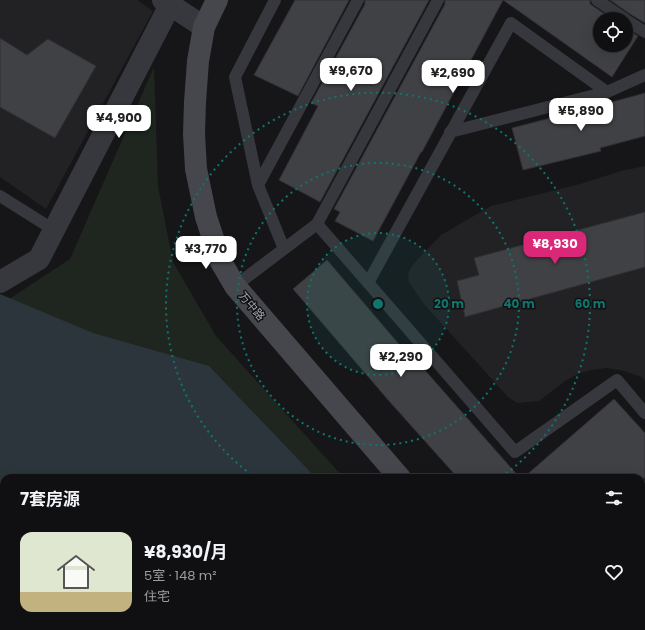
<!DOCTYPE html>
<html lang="zh">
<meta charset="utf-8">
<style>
:root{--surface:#101012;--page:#1e1e20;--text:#f1f3f6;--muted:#9c9d9f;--line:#303032;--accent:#db2777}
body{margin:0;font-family:Poppins,"Noto Sans SC",sans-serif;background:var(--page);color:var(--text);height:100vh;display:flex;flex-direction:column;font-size:15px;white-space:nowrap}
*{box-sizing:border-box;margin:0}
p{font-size:13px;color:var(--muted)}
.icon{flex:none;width:22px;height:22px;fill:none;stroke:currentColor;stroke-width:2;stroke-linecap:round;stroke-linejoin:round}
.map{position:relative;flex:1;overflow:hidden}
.panel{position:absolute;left:0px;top:474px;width:645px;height:156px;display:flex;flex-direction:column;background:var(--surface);border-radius:12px 12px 0 0;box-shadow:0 4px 16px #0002,0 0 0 1px var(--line)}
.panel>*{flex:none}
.fabs{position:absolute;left:593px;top:12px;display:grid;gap:8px}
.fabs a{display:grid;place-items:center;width:40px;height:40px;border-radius:50%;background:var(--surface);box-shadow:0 4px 16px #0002,0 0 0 1px var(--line);font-size:20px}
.price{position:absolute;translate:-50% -34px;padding:0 9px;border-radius:8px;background:#fff;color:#222;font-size:13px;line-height:26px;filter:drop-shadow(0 1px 2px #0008)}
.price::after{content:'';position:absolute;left:50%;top:24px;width:12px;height:9px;margin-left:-6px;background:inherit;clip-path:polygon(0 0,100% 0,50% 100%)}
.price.current{background:var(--accent);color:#fff}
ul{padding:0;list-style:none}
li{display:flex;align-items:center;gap:12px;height:100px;padding:0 20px}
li+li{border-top:1px solid var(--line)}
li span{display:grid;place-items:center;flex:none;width:112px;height:80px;border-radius:12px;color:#555}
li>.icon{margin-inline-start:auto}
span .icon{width:48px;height:48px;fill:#fffc;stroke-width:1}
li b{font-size:17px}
h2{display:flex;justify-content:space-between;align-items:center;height:48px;padding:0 20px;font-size:17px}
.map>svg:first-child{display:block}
.built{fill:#222225}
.green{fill:#1e261f}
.water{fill:#2c353c}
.building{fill:#404145;stroke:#303034}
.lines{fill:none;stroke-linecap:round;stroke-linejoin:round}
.lane{stroke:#37383d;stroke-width:12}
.street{stroke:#37383d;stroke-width:22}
.secondary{stroke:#45474d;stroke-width:22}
.ring{fill:none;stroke:#0f766e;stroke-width:2;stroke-dasharray:2 4}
.labels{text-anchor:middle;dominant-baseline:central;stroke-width:3;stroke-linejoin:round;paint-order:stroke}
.street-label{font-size:11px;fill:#a8adb8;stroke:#111113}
.centre{fill:#0f766e;stroke:#111113;stroke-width:2}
.ring-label{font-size:12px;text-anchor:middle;font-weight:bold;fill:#0f766e;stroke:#111113;stroke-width:3;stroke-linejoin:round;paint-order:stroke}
</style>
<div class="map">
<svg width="645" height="630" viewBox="0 0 645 630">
<rect width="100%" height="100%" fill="#161618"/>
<path class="built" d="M 0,0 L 137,0 L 153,11 L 46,209 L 0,177 Z
M 645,166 L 645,381 L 642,377 L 624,371 L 607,368 L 591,370 L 578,374 L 565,381 L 539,401 L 517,403 L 508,397 L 423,303 L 409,282 L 408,274 L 412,266 L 417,260 L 441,235 L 491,206 L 580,184 L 621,171 Z"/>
<path class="green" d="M 154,67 L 158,186 L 173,262 L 216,336 L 344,478 L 4,478 L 4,626 L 467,626 L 470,630 L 0,630 L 0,305 L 70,259 Z"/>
<path class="water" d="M 0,294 L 93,333 L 209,366 L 316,478 L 4,478 L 4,626 L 315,626 L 314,630 L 0,630 Z"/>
<path class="building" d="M 295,0 L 349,0 L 298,96 L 254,75 Z
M 365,0 L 429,0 L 320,202 L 279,180 L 318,106 L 311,103 L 365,4 Z
M 445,0 L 590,0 L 590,4 L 593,6 L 612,19 L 600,19 L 600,45 L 626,45 L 626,29 L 638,36 L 612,77 L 503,0 L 422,152 L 421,152 L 373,241 L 335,221 L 340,212 L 334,209 L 445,4 Z
M 610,0 L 645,0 L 645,23 L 630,14 Z
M 0,38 L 27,55 L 48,39 L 96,66 L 55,138 L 0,107 Z
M 645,93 L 645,136 L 600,148 L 601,151 L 523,170 L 512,128 L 597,106 Z
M 645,212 L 645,267 L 465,317 L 457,281 L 479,275 L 474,258 Z
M 327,260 L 421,370 L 423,368 L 520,478 L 458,478 L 389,401 L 293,289 Z
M 614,399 L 645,433 L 645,478 L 523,478 Z"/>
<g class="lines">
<path class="lane" d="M 597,0 L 625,19
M 626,20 L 645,32
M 450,132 L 607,92
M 258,185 L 235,77 L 275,0
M 0,196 L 54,230
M 317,224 L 515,452 L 617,380 L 645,413
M 284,249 L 258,185 L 358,0
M 368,283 L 511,23 L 607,92 L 645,75
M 235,286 L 317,224 L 438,0"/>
<path class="street" d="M 163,0 L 204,27
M 0,282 L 39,259 L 170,5"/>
<path class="secondary" d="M 217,0 L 204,27 L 198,61 L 195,102 L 194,134 L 196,169 L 206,217 L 221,262 L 235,286 L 400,478
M 536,626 L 540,630"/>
</g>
<circle cx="378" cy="304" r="71" fill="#0f766e" fill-opacity=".12"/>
<g class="ring">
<circle cx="378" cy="304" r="71"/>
<circle cx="378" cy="304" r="141"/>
<path d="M256 478A212 212 0 1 1 500 478"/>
</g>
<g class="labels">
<g class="street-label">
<text transform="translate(252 306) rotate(50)">万中路</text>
</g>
</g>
<circle cx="378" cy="304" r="6" class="centre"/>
<g class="ring-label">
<text x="449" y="308">20 m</text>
<text x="519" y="308">40 m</text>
<text x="590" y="308">60 m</text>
</g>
</svg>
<div class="fabs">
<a><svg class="icon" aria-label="locate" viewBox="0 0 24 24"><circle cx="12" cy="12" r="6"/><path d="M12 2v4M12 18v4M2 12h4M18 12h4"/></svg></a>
</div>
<b class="price" style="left:351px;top:92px">¥9,670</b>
<b class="price" style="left:453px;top:94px">¥2,690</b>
<b class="price" style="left:581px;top:132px">¥5,890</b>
<b class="price" style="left:119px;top:139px">¥4,900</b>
<b class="price current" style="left:555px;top:265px">¥8,930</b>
<b class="price" style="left:206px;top:270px">¥3,770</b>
<b class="price" style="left:401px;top:378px">¥2,290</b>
<section class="panel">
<h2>7套房源<svg class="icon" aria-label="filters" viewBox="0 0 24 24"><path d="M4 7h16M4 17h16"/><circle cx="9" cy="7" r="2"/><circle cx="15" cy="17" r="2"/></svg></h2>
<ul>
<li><span style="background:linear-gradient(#dfe7d0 75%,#c2b280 0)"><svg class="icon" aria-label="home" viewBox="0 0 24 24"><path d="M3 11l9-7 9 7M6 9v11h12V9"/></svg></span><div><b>¥8,930/月</b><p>5室 · 148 m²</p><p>住宅</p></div><svg class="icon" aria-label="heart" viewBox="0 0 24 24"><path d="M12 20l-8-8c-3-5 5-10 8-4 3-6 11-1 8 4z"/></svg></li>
</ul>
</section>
</div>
